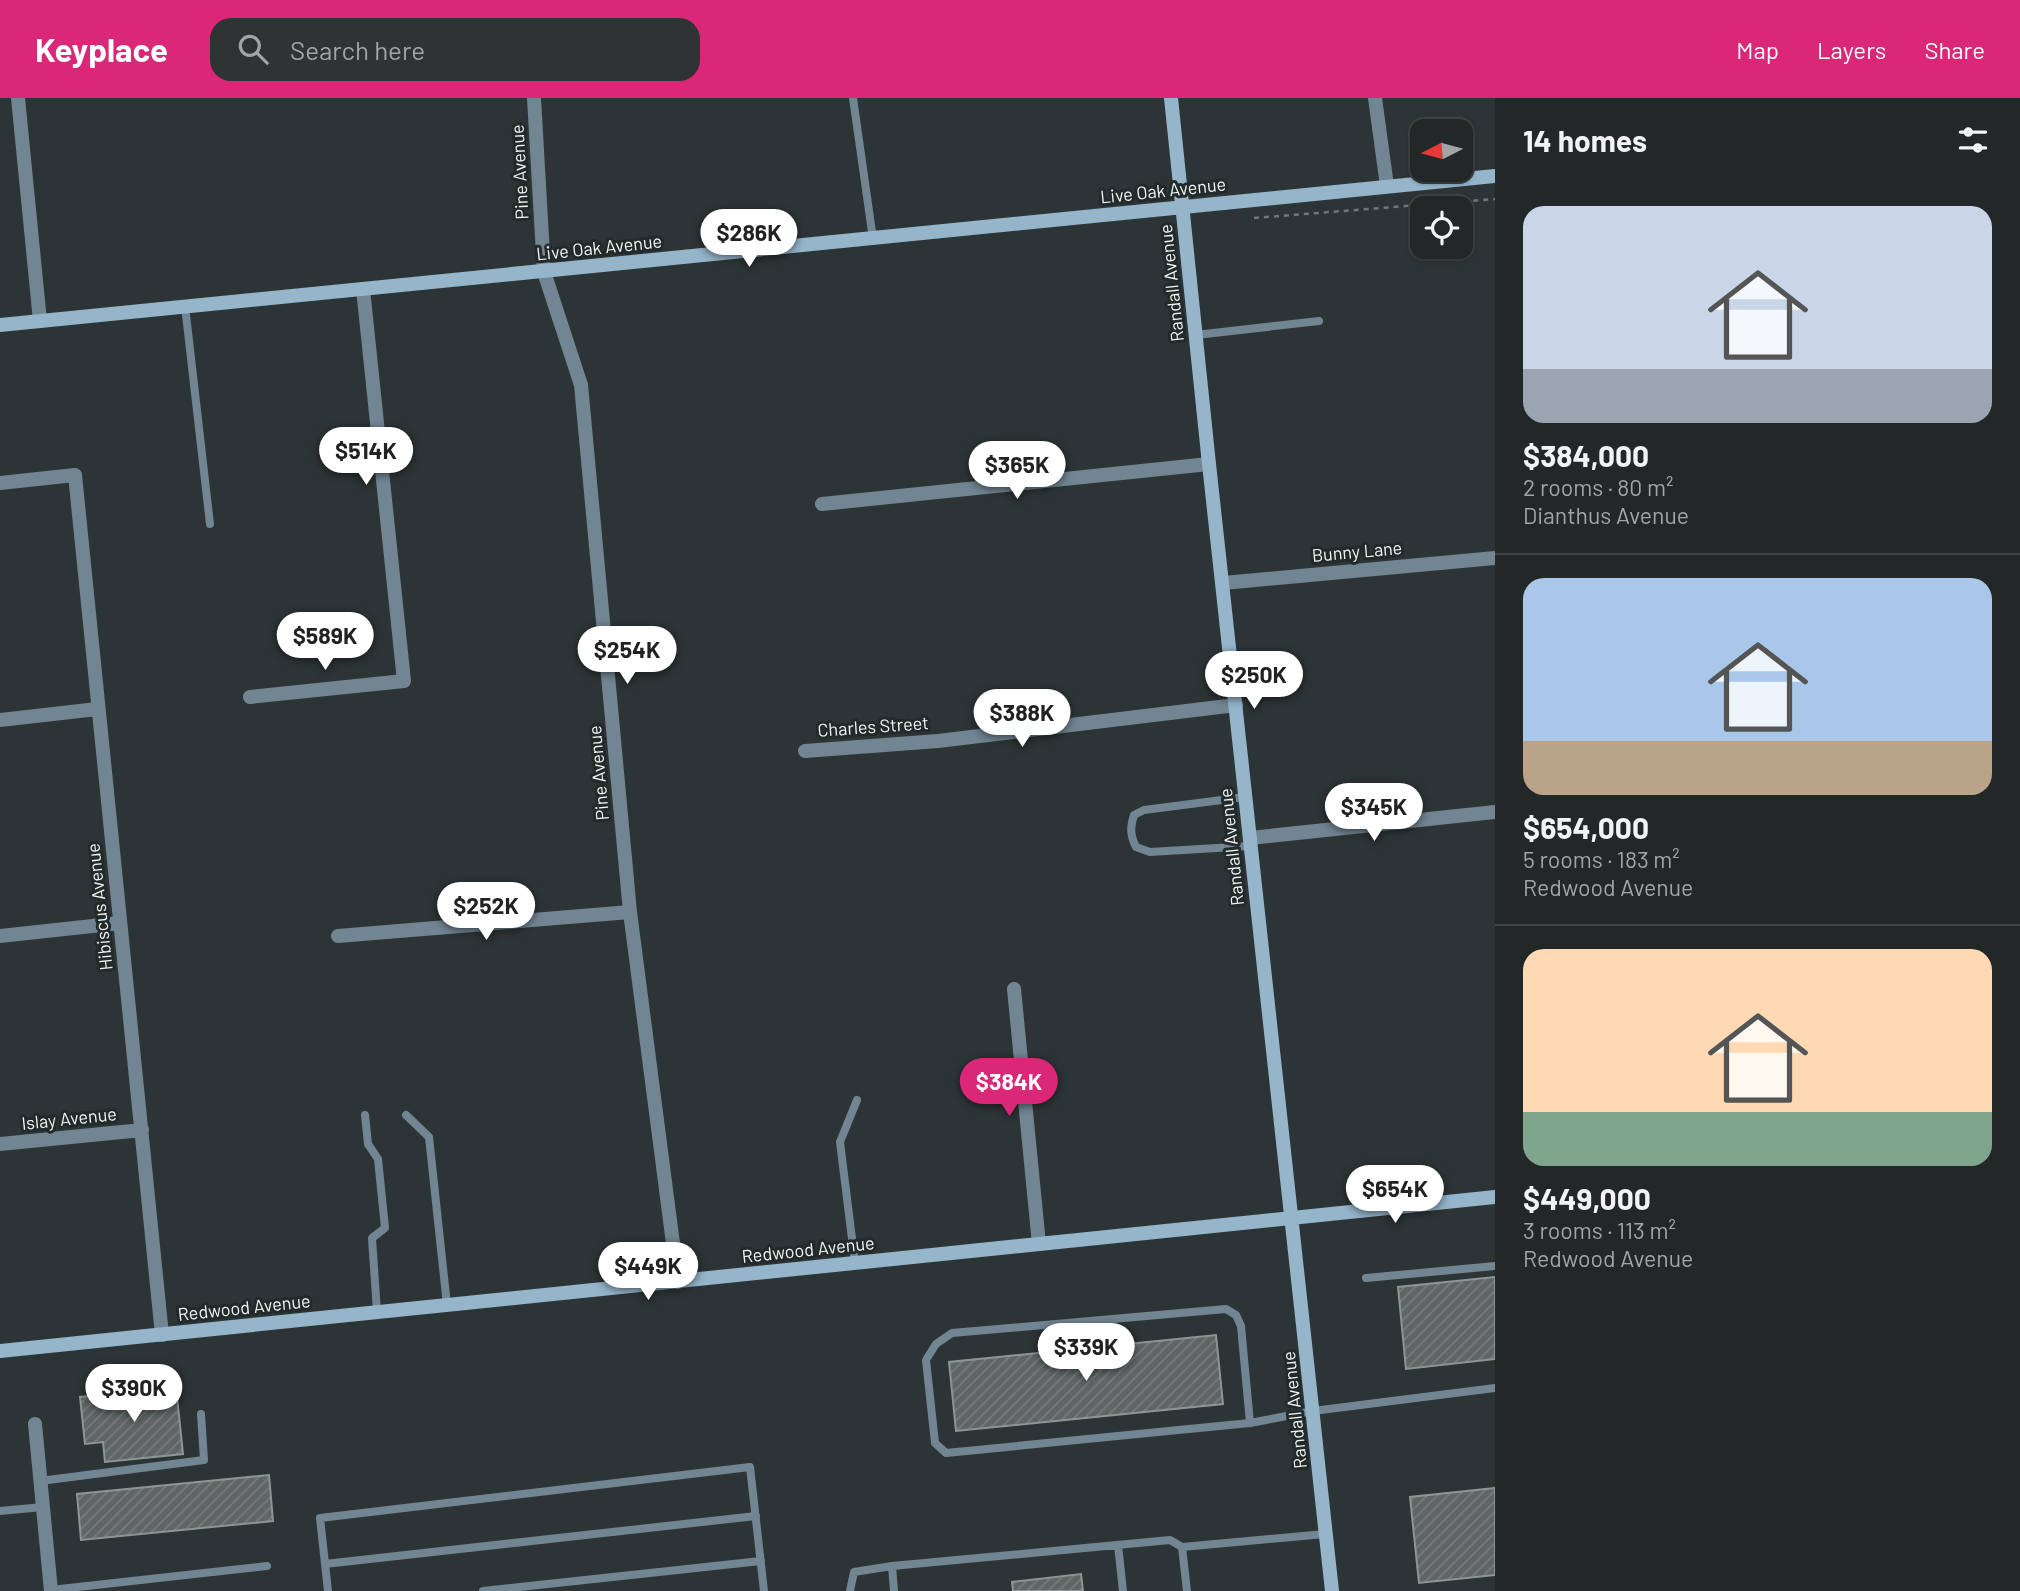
<!DOCTYPE html>
<meta charset="utf-8">
<style>
:root{--surface:#222728;--page:#2e3334;--text:#f1f3f6;--muted:#a2a5a8;--line:#3f4445;--accent:#db2777}
body{margin:0;font-family:Barlow,sans-serif;background:var(--page);color:var(--text);height:100vh;display:flex;flex-direction:column;font-size:26px;white-space:nowrap}
*{box-sizing:border-box;margin:0}
p{font-size:23px;color:var(--muted)}
.icon{flex:none;width:38px;height:38px;fill:none;stroke:currentColor;stroke-width:2;stroke-linecap:round;stroke-linejoin:round}
.map{position:relative;flex:1;overflow:hidden}
.details{display:flex;flex-direction:column;background:var(--surface);width:525px}
.details>*{flex:none}
.needle{width:46px;rotate:264deg}
.fabs{position:absolute;left:1410px;top:21px;display:grid;gap:14px}
.fabs a{display:grid;place-items:center;width:63px;height:63px;border-radius:14px;background:var(--surface);box-shadow:0 2px 5px #0004,0 0 0 2px var(--line);font-size:35px}
.price{position:absolute;translate:-50% -60px;padding:0 16px;border-radius:24px;background:#fff;color:#222;font-size:23px;line-height:46px;filter:drop-shadow(0 2px 4px #0008)}
.price::after{content:'';position:absolute;left:50%;top:42px;width:21px;height:16px;margin-left:-10px;background:inherit;clip-path:polygon(0 0,100% 0,50% 100%)}
.price.active{background:var(--accent);color:#fff}
ul{padding:0;list-style:none}
li{display:grid;align-content:center;gap:14px;height:371px;padding:0 28px}
li+li{border-top:2px solid var(--line)}
li span{display:grid;place-items:center;height:217px;border-radius:21px;color:#555}
li>.icon{margin-inline-start:auto}
span .icon{width:126px;height:126px;fill:#fffc;stroke-width:1}
li b{font-size:30px}
h2{display:flex;justify-content:space-between;align-items:center;height:84px;padding:0 28px;font-size:30px}
header{display:flex;align-items:center;gap:42px;box-sizing:border-box;height:98px;padding:0 35px;background:var(--accent);color:#fff}
header strong{font-size:33px}
nav{display:flex;gap:38px;margin-inline-start:auto;font-size:24px}
.search{width:490px;height:63px;background:var(--page);display:flex;align-items:center;gap:18px;box-sizing:border-box;padding:0 24px;border-radius:21px;color:var(--muted);font-size:26px}
main{display:flex;flex:1;min-height:0}
.map>svg:first-child{display:block}
.building{fill:url(#building-hatch);stroke:#8d9694;stroke-width:2}
.lines{fill:none;stroke-linecap:round;stroke-linejoin:round}
.path{stroke:#707677;stroke-width:2.5;stroke-dasharray:5 5;stroke-linecap:butt}
.lane{stroke:#728593;stroke-width:8}
.street{stroke:#728593;stroke-width:14}
.secondary{stroke:#95b5cb;stroke-width:14}
.labels{text-anchor:middle;dominant-baseline:central;stroke-width:6;stroke-linejoin:round;paint-order:stroke}
.street-label{font-size:18px;fill:#f0f4f5;stroke:#232a2b}
</style>
<header>
<strong>Keyplace</strong>
<div class="search"><svg class="icon" aria-label="search" viewBox="0 0 24 24"><circle cx="10" cy="10" r="6"/><path d="M15 15l6 6"/></svg>Search here</div>
<nav><a>Map</a><a>Layers</a><a>Share</a></nav>
</header>
<main>
<div class="map">
<svg width="1495" height="1493" viewBox="0 0 1495 1493">
<defs>
<pattern id="building-hatch" width="6" height="6" patternUnits="userSpaceOnUse" patternTransform="scale(1.75)"><rect width="6" height="6" fill="#5f6665"/><path d="M-1 1l2-2M0 6l6-6M5 7l2-2" fill="none" stroke="#767c7c"/></pattern>
</defs>
<rect width="100%" height="100%" fill="#2d3435"/>
<path class="building" d="M 1495,1179 L 1495,1261 L 1406,1271 L 1398,1189 Z
M 1216,1237 L 1223,1306 L 956,1333 L 949,1264 Z
M 176,1289 L 183,1356 L 105,1364 L 103,1344 L 85,1346 L 80,1299 Z
M 269,1377 L 273,1423 L 81,1442 L 77,1396 Z
M 1495,1390 L 1495,1477 L 1419,1485 L 1410,1399 Z
M 1081,1476 L 1083,1493 L 1013,1493 L 1012,1484 Z"/>
<g class="lines">
<path class="path" d="M 1254,120 L 1495,101"/>
<path class="lane" d="M 853,0 L 873,141
M 185,208 L 210,426
M 1196,237 L 1319,223
M 1245,699 L 1144,712 L 1134,717 C 1130,729 1130,737 1136,749 L 1150,754 L 1250,748
M 365,1017 L 368,1046 L 378,1061 L 385,1130 L 372,1140 L 377,1214
M 406,1017 L 429,1039 L 447,1207
M 855,1165 L 840,1044 L 857,1002
M 1366,1180 L 1495,1168
M 1250,1325 L 1241,1228 L 1236,1217 L 1226,1211 L 952,1235 L 936,1246 L 926,1262 L 935,1345 L 946,1355 L 1250,1325 L 1313,1313 L 1495,1290
M 40,1383 L 204,1362 L 201,1316
M 0,1413 L 43,1409
M 1118,1447 L 1123,1493
M 1182,1449 L 1325,1436
M 325,1466 L 756,1418
M 51,1492 L 267,1468
M 328,1493 L 320,1420 L 750,1369 L 764,1493
M 483,1493 L 761,1463
M 850,1493 L 854,1474 L 892,1468
M 894,1493 L 892,1468 L 1170,1442 L 1182,1449 L 1187,1493"/>
<path class="street" d="M 18,0 L 40,223
M 534,0 L 544,174 L 581,287 L 630,814 L 678,1184
M 1375,0 L 1387,88
M 0,385 L 75,377 L 162,1237
M 822,406 L 1209,366
M 1223,485 L 1495,460
M 250,599 L 404,583 L 363,191
M 0,622 L 97,611
M 805,653 L 938,643 L 1236,607
M 1250,740 L 1495,714
M 0,838 L 120,825
M 338,838 L 630,814
M 1014,891 L 1039,1146
M 0,1046 L 142,1032
M 35,1326 L 51,1493"/>
<path class="secondary" d="M 1171,0 L 1209,366 L 1332,1493
M 0,227 L 1495,78
M 0,1253 L 1495,1099"/>
</g>
<g class="labels">
<g class="street-label">
<text transform="translate(519 74) rotate(-93)">Pine Avenue</text>
<text transform="translate(1163 92) rotate(-6)">Live Oak Avenue</text>
<text transform="translate(599 149) rotate(-6)">Live Oak Avenue</text>
<text transform="translate(1171 185) rotate(-96)">Randall Avenue</text>
<text transform="translate(1357 453) rotate(-5)">Bunny Lane</text>
<text transform="translate(873 628) rotate(-4)">Charles Street</text>
<text transform="translate(598 675) rotate(-95)">Pine Avenue</text>
<text transform="translate(1231 749) rotate(-96)">Randall Avenue</text>
<text transform="translate(99 809) rotate(-96)">Hibiscus Avenue</text>
<text transform="translate(69 1020) rotate(-6)">Islay Avenue</text>
<text transform="translate(808 1151) rotate(-6)">Redwood Avenue</text>
<text transform="translate(244 1209) rotate(-6)">Redwood Avenue</text>
<text transform="translate(1294 1312) rotate(-96)">Randall Avenue</text>
</g>
</g>
</svg>
<div class="fabs">
<a><svg class="needle" viewBox="-14 -14 28 28"><path d="M0-13l5 13h-10z" fill="#e53935"/><path d="M0 13l5-13h-10z" fill="#a2a5a8"/></svg></a>
<a><svg class="icon" aria-label="locate" viewBox="0 0 24 24"><circle cx="12" cy="12" r="6"/><path d="M12 2v4M12 18v4M2 12h4M18 12h4"/></svg></a>
</div>
<b class="price" style="left:749px;top:171px">$286K</b>
<b class="price" style="left:366px;top:389px">$514K</b>
<b class="price" style="left:1017px;top:403px">$365K</b>
<b class="price" style="left:325px;top:574px">$589K</b>
<b class="price" style="left:627px;top:588px">$254K</b>
<b class="price" style="left:1254px;top:613px">$250K</b>
<b class="price" style="left:1022px;top:651px">$388K</b>
<b class="price" style="left:1374px;top:745px">$345K</b>
<b class="price" style="left:486px;top:844px">$252K</b>
<b class="price active" style="left:1009px;top:1020px">$384K</b>
<b class="price" style="left:1395px;top:1127px">$654K</b>
<b class="price" style="left:648px;top:1204px">$449K</b>
<b class="price" style="left:1086px;top:1285px">$339K</b>
<b class="price" style="left:134px;top:1326px">$390K</b>
</div>
<section class="details">
<h2>14 homes<svg class="icon" aria-label="filters" viewBox="0 0 24 24"><path d="M4 7h16M4 17h16"/><circle cx="9" cy="7" r="2"/><circle cx="15" cy="17" r="2"/></svg></h2>
<ul>
<li><span style="background:linear-gradient(#c9d6e8 75%,#9aa5b1 0)"><svg class="icon" aria-label="home" viewBox="0 0 24 24"><path d="M3 11l9-7 9 7M6 9v11h12V9"/></svg></span><div><b>$384,000</b><p>2 rooms · 80 m²</p><p>Dianthus Avenue</p></div></li>
<li><span style="background:linear-gradient(#a9c7e8 75%,#b9a48a 0)"><svg class="icon" aria-label="home" viewBox="0 0 24 24"><path d="M3 11l9-7 9 7M6 9v11h12V9"/></svg></span><div><b>$654,000</b><p>5 rooms · 183 m²</p><p>Redwood Avenue</p></div></li>
<li><span style="background:linear-gradient(#ffd9b3 75%,#7fa58c 0)"><svg class="icon" aria-label="home" viewBox="0 0 24 24"><path d="M3 11l9-7 9 7M6 9v11h12V9"/></svg></span><div><b>$449,000</b><p>3 rooms · 113 m²</p><p>Redwood Avenue</p></div></li>
</ul>
</section>
</main>
